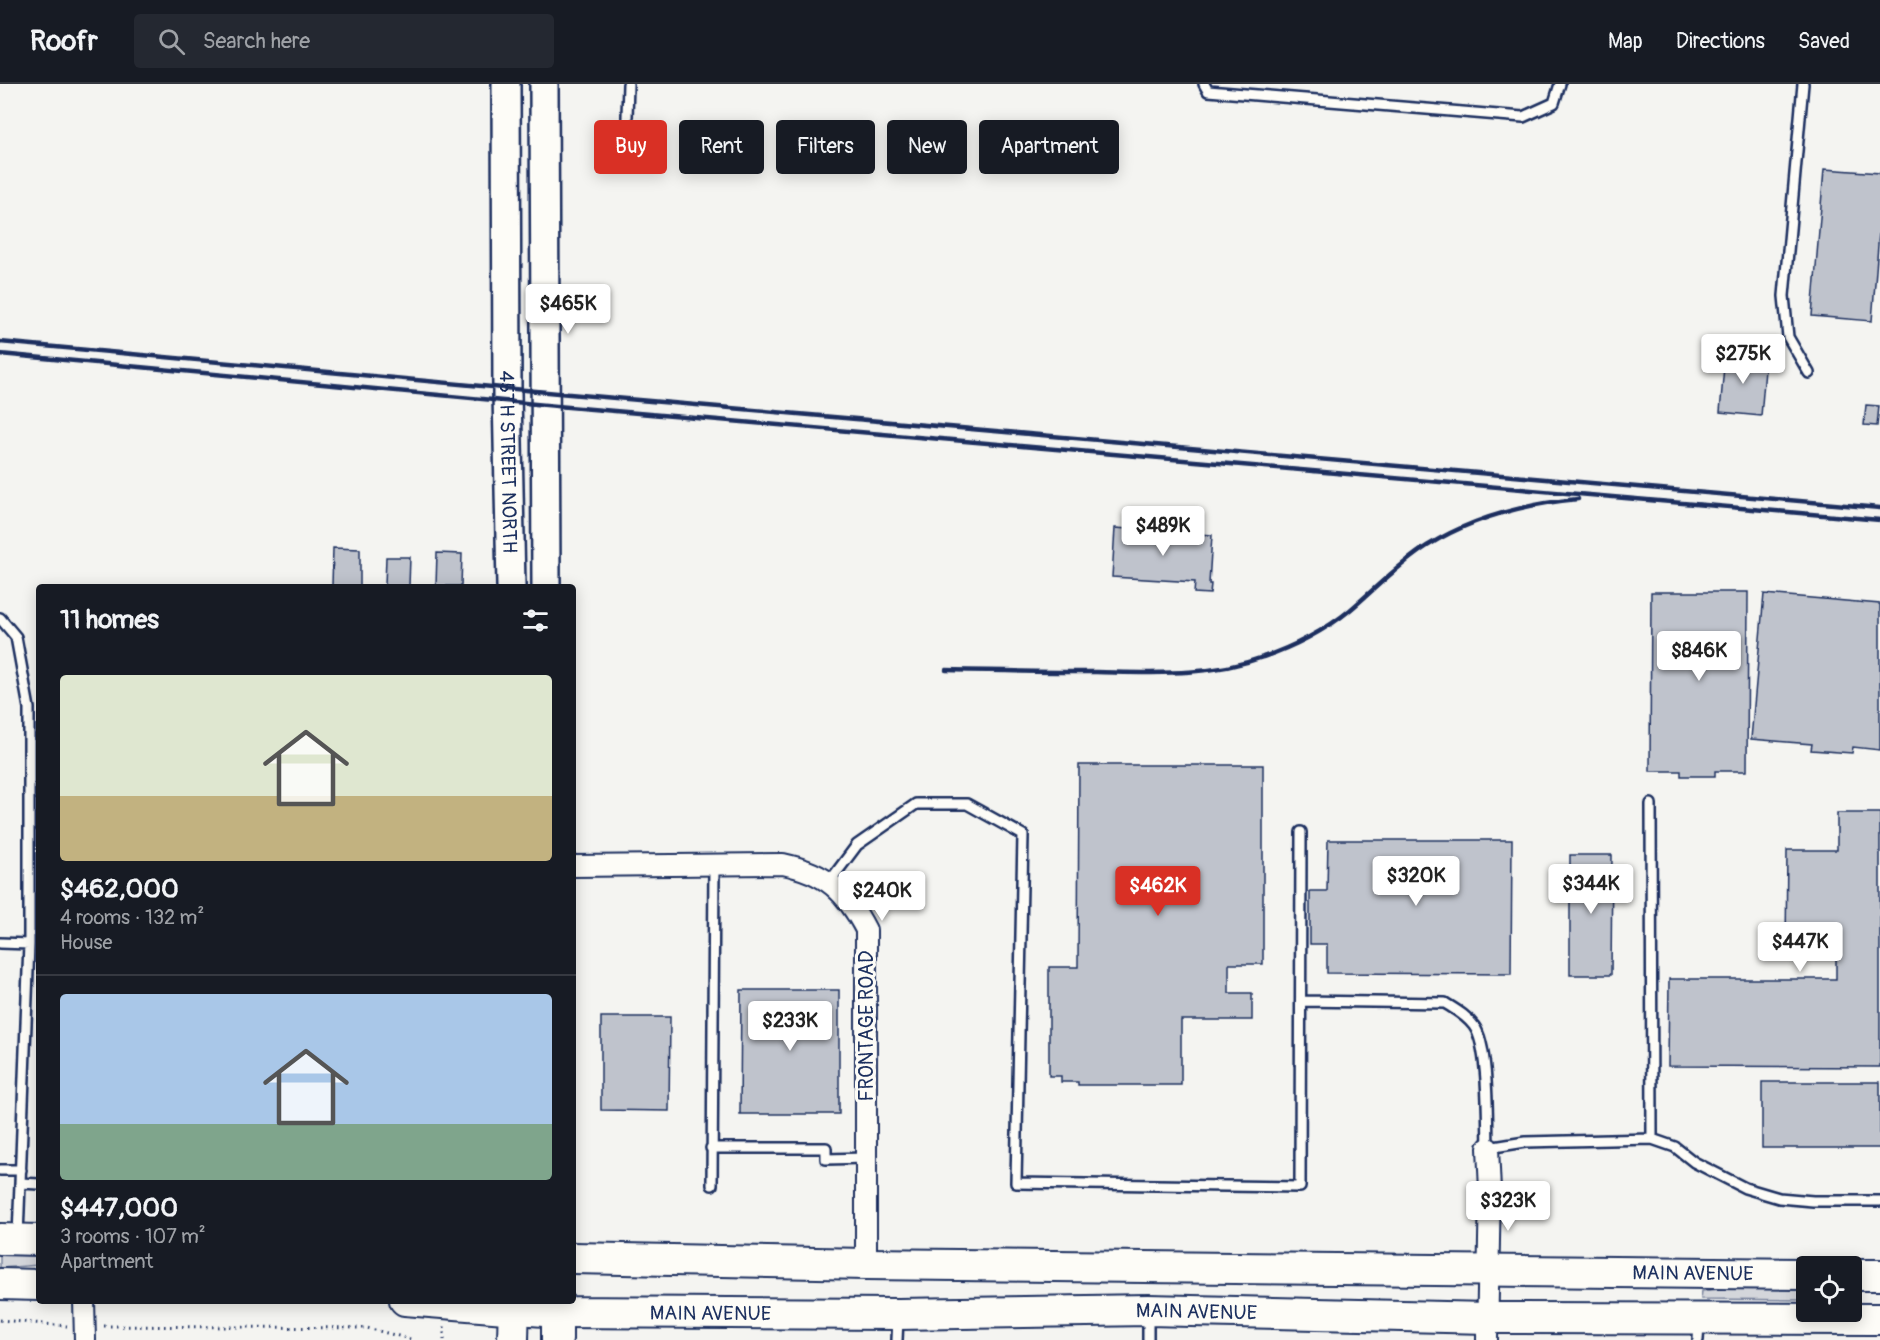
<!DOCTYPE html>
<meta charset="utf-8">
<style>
:root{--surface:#171b24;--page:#242831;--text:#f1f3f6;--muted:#9ea1a6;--line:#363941;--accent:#d93025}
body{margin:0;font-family:Pangolin,sans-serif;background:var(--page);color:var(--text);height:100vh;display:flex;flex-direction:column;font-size:22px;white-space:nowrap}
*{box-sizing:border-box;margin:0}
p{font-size:20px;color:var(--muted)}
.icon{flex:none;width:33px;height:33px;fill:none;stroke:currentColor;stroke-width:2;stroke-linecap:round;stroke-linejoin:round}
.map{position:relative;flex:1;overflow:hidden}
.panel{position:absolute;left:36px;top:500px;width:540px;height:720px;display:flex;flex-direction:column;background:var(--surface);border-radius:6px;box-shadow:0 3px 15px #0003}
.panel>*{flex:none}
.hud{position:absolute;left:594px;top:36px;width:570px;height:54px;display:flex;gap:12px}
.fabs{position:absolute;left:1796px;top:1172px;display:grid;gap:12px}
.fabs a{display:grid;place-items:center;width:66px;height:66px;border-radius:6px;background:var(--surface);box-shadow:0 3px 15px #0003;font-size:30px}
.price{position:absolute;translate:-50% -51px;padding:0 14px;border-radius:6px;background:#fff;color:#222;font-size:20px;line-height:39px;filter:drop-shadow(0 2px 3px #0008)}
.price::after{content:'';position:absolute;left:50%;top:36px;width:18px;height:14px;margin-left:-9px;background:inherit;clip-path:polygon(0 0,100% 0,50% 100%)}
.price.on{background:var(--accent);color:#fff}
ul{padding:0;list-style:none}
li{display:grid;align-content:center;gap:12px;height:318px;padding:0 24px}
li+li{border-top:2px solid var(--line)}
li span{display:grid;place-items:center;height:186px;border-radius:6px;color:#555}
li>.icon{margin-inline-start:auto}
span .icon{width:108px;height:108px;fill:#fffc;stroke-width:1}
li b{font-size:26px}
h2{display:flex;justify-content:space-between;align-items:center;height:72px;padding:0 24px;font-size:26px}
.tag{padding:0 21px;border-radius:6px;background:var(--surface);box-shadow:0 3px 15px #0003;font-size:21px;line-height:54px}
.tag.on{background:var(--accent);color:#fff}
header{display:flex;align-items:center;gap:36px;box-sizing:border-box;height:84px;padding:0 30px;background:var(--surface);border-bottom:2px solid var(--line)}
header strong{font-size:28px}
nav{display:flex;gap:33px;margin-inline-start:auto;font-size:21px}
.search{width:420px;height:54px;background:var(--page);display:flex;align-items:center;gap:15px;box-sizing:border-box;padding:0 21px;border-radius:6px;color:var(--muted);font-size:22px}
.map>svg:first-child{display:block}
.green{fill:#d4d6db;stroke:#78829c;stroke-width:1.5}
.building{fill:#bfc3cc;stroke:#1b2f5e;stroke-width:1.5}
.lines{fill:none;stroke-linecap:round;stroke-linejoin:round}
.service-casing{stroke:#1b2f5e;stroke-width:14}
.minor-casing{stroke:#1b2f5e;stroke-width:24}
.secondary-casing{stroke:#1b2f5e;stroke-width:32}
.primary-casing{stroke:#1b2f5e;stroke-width:34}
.path{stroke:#1b2f5e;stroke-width:3;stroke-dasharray:1.5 4.5;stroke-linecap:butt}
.service{stroke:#fdfcf7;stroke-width:9}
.minor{stroke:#fdfcf7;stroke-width:20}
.secondary{stroke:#fdfcf7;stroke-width:27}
.primary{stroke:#fdfcf7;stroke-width:30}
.rail{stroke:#1b2f5e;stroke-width:4.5}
.labels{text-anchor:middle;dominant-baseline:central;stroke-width:6;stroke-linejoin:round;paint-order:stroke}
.street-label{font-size:20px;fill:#1b2f5e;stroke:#fdfcf7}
</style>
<header>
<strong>Roofr</strong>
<div class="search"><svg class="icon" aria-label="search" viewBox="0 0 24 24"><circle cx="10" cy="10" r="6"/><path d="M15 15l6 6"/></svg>Search here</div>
<nav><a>Map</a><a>Directions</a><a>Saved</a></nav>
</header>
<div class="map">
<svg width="1880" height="1256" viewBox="0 0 1880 1256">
<rect width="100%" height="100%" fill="#f4f4f1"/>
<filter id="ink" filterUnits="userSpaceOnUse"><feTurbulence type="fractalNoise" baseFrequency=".0167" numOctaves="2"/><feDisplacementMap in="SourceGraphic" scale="12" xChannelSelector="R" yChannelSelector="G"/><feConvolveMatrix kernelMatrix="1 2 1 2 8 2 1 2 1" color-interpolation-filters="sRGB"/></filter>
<g filter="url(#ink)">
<path class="green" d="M 0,1168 L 39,1169 L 39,1181 L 0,1184 Z
M 1806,1195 L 1806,1216 L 1701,1215 L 1702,1207 Z"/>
<path class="building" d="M 1824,85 L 1880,89 L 1880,136 L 1872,237 L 1812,232 Z
M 1725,271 L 1766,274 L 1761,332 L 1720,328 Z
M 1866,321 L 1879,322 L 1877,342 L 1864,341 Z
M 1115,444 L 1212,451 L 1209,500 L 1211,500 L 1210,510 L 1194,509 L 1195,498 L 1112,493 Z
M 333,464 L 360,465 L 360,502 L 332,502 Z
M 437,469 L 462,470 L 461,502 L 436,502 Z
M 386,473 L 410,473 L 409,502 L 385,502 Z
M 1651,508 L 1748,508 L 1747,687 L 1715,687 L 1715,692 L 1681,692 L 1681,687 L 1650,687 Z
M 1764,510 L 1880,520 L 1880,666 L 1853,663 L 1852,669 L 1811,666 L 1812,660 L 1751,655 Z
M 1079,681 L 1263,681 L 1263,880 L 1229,880 L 1229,909 L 1252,909 L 1252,936 L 1181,936 L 1181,1001 L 1078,1001 L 1078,998 L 1061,998 L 1061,992 L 1049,992 L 1049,883 L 1078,883 Z
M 1837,729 L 1880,729 L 1880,983 L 1668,982 L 1669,895 L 1836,895 L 1836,864 L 1786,864 L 1787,766 L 1837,766 Z
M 1328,756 L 1512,756 L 1511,890 L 1327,889 L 1327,860 L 1310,860 L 1310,807 L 1327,807 Z
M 1570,771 L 1612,771 L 1611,891 L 1570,891 Z
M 741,906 L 839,906 L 839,1030 L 740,1030 Z
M 601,933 L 670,933 L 669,1027 L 601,1026 Z
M 1762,998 L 1880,998 L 1880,1064 L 1762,1064 Z"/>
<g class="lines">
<g class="service-casing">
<path id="service" d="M 1204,0 L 1208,7 L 1523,33 L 1554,19 L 1560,0
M 1803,0 L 1784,212 L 1788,253 L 1809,289
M 627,33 L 628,0
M 0,534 L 16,553 L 29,624 L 29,860
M 1651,720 L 1652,1055
M 830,797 L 857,761 L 916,720 L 967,720 L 1023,751 L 1016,1099 L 1300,1103 L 1301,748
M 0,859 L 29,860 L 18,1153
M 1301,917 L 1445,919 C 1456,926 1467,932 1474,942 C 1489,962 1487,1036 1488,1064 L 1525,1058 L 1652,1055 L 1675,1063 L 1694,1078 L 1745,1104 L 1779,1114 L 1813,1117 L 1880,1117
M 711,1064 L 826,1064 L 826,1075 L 866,1074
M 0,1086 L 21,1086
M 20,1099 L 39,1100
M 712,1101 L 714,780
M 1148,1229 L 1148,1256
M 897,1256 L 898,1234
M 1698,1256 L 1699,1239"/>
</g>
<g class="minor-casing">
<path id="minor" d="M 573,782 L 783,780 C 826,789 846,807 866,846 L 866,1180
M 84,1216 L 85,1256
M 1487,1256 L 1490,1106 L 1488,1064"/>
</g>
<g class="secondary-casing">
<g id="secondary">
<path id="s1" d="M 506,0 L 507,309 L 511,502"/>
<path d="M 544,0 L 546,502"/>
</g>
</g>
<g class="primary-casing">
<g id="primary">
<path d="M 0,1155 L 39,1156"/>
<path id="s2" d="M 573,1174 L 866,1180 L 1806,1190"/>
<path d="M 1851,1191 L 1880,1191"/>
<path d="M 0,1200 L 39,1201"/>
<path id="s3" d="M 405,1216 L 557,1228 L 898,1230 L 1148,1226 L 1488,1234 L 1880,1235"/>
<path d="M 513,1256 L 514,1216"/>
<path d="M 557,1256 L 557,1216"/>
</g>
</g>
<path class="path" d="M 0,1236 L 67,1242
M 104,1242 L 367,1244 L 414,1256
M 444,1256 L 444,1242"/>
<use href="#service" class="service"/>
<use href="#minor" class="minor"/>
<use href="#secondary" class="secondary"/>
<use href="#primary" class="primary"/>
<path class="rail" d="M 0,258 L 558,309 L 1880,424
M 0,270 L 557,322 L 1880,436
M 946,586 C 996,587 1046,588 1096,588 C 1152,589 1209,593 1263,573 C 1293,563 1326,546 1350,526 C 1376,504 1399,480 1427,462 C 1473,433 1524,420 1578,415"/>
</g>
</g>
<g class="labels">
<g class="street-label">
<text stroke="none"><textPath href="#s1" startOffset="378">45TH STREET NORTH</textPath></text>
<text transform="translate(866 942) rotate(-90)">FRONTAGE ROAD</text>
<text stroke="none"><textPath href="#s2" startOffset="1120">MAIN AVENUE</textPath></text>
<text stroke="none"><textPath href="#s3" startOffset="792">MAIN AVENUE</textPath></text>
<text stroke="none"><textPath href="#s3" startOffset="306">MAIN AVENUE</textPath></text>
</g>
</g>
</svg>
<div class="fabs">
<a><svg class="icon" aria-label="locate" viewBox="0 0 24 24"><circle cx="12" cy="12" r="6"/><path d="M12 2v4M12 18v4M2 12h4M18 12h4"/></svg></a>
</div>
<b class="price" style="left:568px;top:251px">$465K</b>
<b class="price" style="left:1743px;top:301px">$275K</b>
<b class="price" style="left:1163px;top:473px">$489K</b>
<b class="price" style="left:1699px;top:598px">$846K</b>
<b class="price" style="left:1416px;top:823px">$320K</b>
<b class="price" style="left:1591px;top:831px">$344K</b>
<b class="price on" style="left:1158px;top:833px">$462K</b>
<b class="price" style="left:882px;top:838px">$240K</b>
<b class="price" style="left:1800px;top:889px">$447K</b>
<b class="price" style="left:790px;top:968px">$233K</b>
<b class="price" style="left:1508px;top:1148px">$323K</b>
<div class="hud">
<a class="tag on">Buy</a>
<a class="tag">Rent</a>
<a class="tag">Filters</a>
<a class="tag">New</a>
<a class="tag">Apartment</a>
</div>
<section class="panel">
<h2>11 homes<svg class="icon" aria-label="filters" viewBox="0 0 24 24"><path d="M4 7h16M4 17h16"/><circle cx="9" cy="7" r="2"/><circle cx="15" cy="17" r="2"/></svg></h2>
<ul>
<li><span style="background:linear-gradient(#dfe7d0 65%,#c2b280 0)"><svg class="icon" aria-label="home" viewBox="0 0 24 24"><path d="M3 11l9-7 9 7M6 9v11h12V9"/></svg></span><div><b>$462,000</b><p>4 rooms · 132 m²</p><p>House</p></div></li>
<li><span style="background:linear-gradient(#a9c7e8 70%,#7fa58c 0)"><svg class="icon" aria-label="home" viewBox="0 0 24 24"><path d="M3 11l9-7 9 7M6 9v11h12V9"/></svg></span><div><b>$447,000</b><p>3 rooms · 107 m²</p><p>Apartment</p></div></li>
</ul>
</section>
</div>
